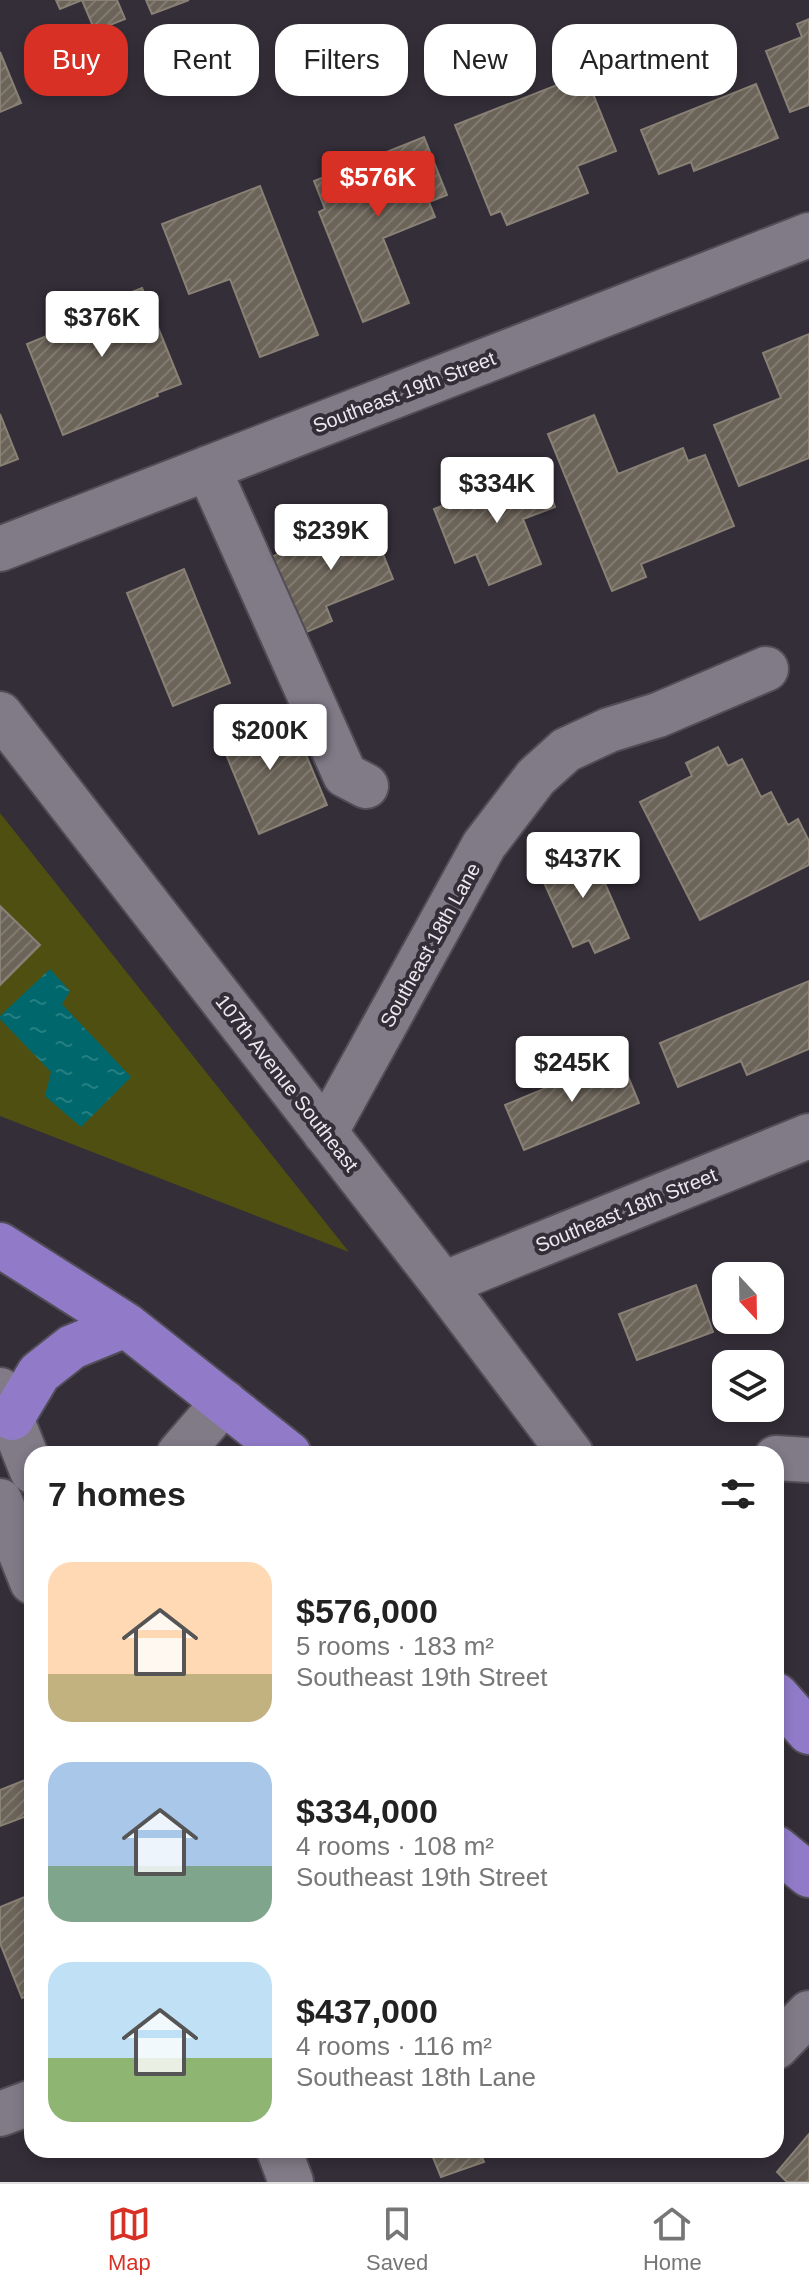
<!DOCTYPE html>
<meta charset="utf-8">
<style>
:root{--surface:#fff;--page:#f2f2f2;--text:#222;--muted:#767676;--line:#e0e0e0;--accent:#d93025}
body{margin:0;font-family:Helvetica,sans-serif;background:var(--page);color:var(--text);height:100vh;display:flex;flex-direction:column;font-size:30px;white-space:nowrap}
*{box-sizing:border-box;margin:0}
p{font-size:26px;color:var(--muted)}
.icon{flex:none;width:44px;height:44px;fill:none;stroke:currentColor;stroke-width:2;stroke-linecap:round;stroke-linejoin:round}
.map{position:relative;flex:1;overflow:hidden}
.sheet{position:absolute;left:24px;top:1446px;width:760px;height:712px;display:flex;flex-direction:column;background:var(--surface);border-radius:24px;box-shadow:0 4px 12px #0003}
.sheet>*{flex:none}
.guide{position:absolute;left:24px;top:24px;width:762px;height:72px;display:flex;gap:16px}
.needle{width:52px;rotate:158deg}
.fabs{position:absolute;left:712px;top:1262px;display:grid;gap:16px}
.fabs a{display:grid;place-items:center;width:72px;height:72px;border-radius:16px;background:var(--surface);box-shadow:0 4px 12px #0003;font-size:40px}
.price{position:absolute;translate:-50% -68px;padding:0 18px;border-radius:8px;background:#fff;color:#222;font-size:26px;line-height:52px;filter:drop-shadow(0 2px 4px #0008)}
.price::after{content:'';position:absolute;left:50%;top:48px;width:24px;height:18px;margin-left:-12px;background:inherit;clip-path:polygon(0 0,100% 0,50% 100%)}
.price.current{background:var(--accent);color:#fff}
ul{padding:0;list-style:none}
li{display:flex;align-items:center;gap:24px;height:200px;padding:0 24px}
li span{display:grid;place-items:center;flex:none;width:224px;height:160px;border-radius:24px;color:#555}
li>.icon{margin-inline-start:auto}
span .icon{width:96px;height:96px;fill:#fffc;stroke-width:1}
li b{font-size:34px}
h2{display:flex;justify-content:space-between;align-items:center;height:96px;padding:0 24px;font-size:34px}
.tag{padding:0 28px;border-radius:24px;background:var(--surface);box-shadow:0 4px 12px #0003;font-size:28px;line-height:72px}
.tag.current{background:var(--accent);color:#fff}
.tab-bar{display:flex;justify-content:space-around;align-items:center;height:112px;border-top:2px solid var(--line);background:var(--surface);font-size:22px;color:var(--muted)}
.tab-bar a{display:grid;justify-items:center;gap:4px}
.tab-bar .current{color:var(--accent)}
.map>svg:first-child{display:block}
.green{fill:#4f4f12}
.water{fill:url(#water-ripples)}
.building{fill:url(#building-hatch);stroke:#898175;stroke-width:2}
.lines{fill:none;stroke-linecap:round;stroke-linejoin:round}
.minor-casing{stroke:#514d56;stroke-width:48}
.major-casing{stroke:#514d56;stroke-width:48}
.minor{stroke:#817a87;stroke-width:44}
.major{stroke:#917bc9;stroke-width:44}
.labels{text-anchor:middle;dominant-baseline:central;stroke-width:8;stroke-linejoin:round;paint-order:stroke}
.street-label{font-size:20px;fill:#ece8ef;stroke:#342e38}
</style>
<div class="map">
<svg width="809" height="2182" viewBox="0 0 809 2182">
<defs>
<pattern id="water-ripples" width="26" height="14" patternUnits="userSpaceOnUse" patternTransform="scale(2)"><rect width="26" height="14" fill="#00686c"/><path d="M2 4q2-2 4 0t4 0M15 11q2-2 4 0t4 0" fill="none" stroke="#257e81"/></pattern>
<pattern id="building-hatch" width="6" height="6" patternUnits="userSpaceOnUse" patternTransform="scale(2)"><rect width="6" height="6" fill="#6c6459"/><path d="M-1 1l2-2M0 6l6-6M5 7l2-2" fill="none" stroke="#817a71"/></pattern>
</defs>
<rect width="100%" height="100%" fill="#342e38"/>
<path class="green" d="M 0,813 L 349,1252 L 0,1116 Z"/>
<path class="water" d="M 50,969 L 70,991 L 62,1004 L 131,1077 L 81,1127 L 45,1096 L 51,1072 L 0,1019 L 0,1016 Z"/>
<path class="building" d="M 56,0 L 117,0 L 125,19 L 95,31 L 82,0 L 60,9 Z
M 146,0 L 189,0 L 152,14 Z
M 809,19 L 809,105 L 790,112 L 766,51 L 802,37 L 797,24 Z
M 0,52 L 21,103 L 0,112 Z
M 585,74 L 616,151 L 577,166 L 588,193 L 507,225 L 501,211 L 491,215 L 455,125 Z
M 756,84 L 778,138 L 694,171 L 691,162 L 659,174 L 641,130 Z
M 424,137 L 447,195 L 429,202 L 435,217 L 383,238 L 409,303 L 363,322 L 319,212 L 325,209 L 314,181 Z
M 260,186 L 318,335 L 260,357 L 230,279 L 189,294 L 162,224 Z
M 142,288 L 181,384 L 157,393 L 158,396 L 63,435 L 27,344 L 59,331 L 49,307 L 85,292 L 91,308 Z
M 809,334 L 809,458 L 739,486 L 714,425 L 781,398 L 763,353 Z
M 0,414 L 18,459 L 0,466 Z
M 594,415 L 618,474 L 683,448 L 688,461 L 705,455 L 734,526 L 641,564 L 646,577 L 612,591 L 548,434 Z
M 539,467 L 555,507 L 523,519 L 541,564 L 489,585 L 476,554 L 455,563 L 434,509 Z
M 368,517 L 393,579 L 326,606 L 332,621 L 302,634 L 271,557 Z
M 184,569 L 230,683 L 173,706 L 127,593 Z
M 267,706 L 288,757 L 304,750 L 327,805 L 259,834 L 223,747 L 232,743 L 224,724 Z
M 718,747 L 728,766 L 742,759 L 761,797 L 771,792 L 788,825 L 798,819 L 809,841 L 809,865 L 700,920 L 640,802 L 692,776 L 686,763 Z
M 588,845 L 629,938 L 595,953 L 589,940 L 573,947 L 537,867 Z
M 0,906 L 40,945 L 0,985 Z
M 809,981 L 809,1049 L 747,1075 L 741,1061 L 678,1087 L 660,1043 Z
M 620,1057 L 639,1103 L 524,1150 L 505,1105 Z
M 696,1285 L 713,1332 L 637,1360 L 619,1314 Z
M 30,1778 L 32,1814 L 0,1826 L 0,1790 Z
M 32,1894 L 32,1994 L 22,1998 L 0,1943 L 0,1907 Z
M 809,2134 L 809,2182 L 787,2182 L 777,2172 Z
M 445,2150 L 479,2150 L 484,2162 L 441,2177 L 432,2155 Z"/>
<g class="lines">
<g class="minor-casing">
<path id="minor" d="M 208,468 L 345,775 L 366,786
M 0,549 L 809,235
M 0,714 L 443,1284 L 571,1454
M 325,1133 L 484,845 L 536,777 L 566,750 L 609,730 L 658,715 L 766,669
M 443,1284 L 809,1136
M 0,1390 L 32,1471
M 179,1454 L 224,1402
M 776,1458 L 809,1460
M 0,1501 L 32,1582
M 776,2047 L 809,2013
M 0,2114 L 32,2102
M 279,2150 L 291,2182"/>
</g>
<g class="major-casing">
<path id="major" d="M 0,1245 L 126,1325 L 289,1454
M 12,1418 L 39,1373 L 72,1347 L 126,1325
M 776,1695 L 809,1732
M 776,1848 L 809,1875"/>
</g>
<use href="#minor" class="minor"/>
<use href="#major" class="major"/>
</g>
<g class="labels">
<g class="street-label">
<text transform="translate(404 392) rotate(-21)">Southeast 19th Street</text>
<text transform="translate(430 945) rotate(-61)">Southeast 18th Lane</text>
<text transform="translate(287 1083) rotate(52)">107th Avenue Southeast</text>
<text transform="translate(626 1210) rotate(-22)">Southeast 18th Street</text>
</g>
</g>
</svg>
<div class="fabs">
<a><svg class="needle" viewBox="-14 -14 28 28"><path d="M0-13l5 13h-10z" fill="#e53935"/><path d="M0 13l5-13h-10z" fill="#767676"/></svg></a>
<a><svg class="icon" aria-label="layers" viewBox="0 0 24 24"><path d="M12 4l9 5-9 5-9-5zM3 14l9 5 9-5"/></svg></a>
</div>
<b class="price current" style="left:378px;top:219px">$576K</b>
<b class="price" style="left:102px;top:359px">$376K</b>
<b class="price" style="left:497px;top:525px">$334K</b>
<b class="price" style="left:331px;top:572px">$239K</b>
<b class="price" style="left:270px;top:772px">$200K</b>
<b class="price" style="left:583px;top:900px">$437K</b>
<b class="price" style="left:572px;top:1104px">$245K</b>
<div class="guide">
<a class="tag current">Buy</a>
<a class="tag">Rent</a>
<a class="tag">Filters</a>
<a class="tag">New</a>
<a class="tag">Apartment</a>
</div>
<section class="sheet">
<h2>7 homes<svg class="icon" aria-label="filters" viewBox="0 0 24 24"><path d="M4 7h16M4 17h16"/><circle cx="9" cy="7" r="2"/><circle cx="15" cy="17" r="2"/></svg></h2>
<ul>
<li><span style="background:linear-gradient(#ffd9b3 70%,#c2b280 0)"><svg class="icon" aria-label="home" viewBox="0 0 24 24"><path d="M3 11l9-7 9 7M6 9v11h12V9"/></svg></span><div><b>$576,000</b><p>5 rooms · 183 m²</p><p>Southeast 19th Street</p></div></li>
<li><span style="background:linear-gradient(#a9c7e8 65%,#7fa58c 0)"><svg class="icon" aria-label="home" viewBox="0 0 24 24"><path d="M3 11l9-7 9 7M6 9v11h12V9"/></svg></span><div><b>$334,000</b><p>4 rooms · 108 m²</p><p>Southeast 19th Street</p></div></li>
<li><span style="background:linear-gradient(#bfe0f5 60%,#8fb573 0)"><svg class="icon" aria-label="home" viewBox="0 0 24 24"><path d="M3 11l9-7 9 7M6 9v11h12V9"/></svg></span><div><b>$437,000</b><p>4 rooms · 116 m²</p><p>Southeast 18th Lane</p></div></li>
</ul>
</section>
</div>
<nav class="tab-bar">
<a class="current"><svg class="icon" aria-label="map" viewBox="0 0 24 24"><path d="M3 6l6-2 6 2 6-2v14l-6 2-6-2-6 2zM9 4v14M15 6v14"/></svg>Map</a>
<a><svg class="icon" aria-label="saved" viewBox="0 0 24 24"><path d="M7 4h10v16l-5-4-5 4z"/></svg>Saved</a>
<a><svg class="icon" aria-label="home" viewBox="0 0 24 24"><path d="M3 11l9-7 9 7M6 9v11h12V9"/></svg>Home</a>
</nav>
